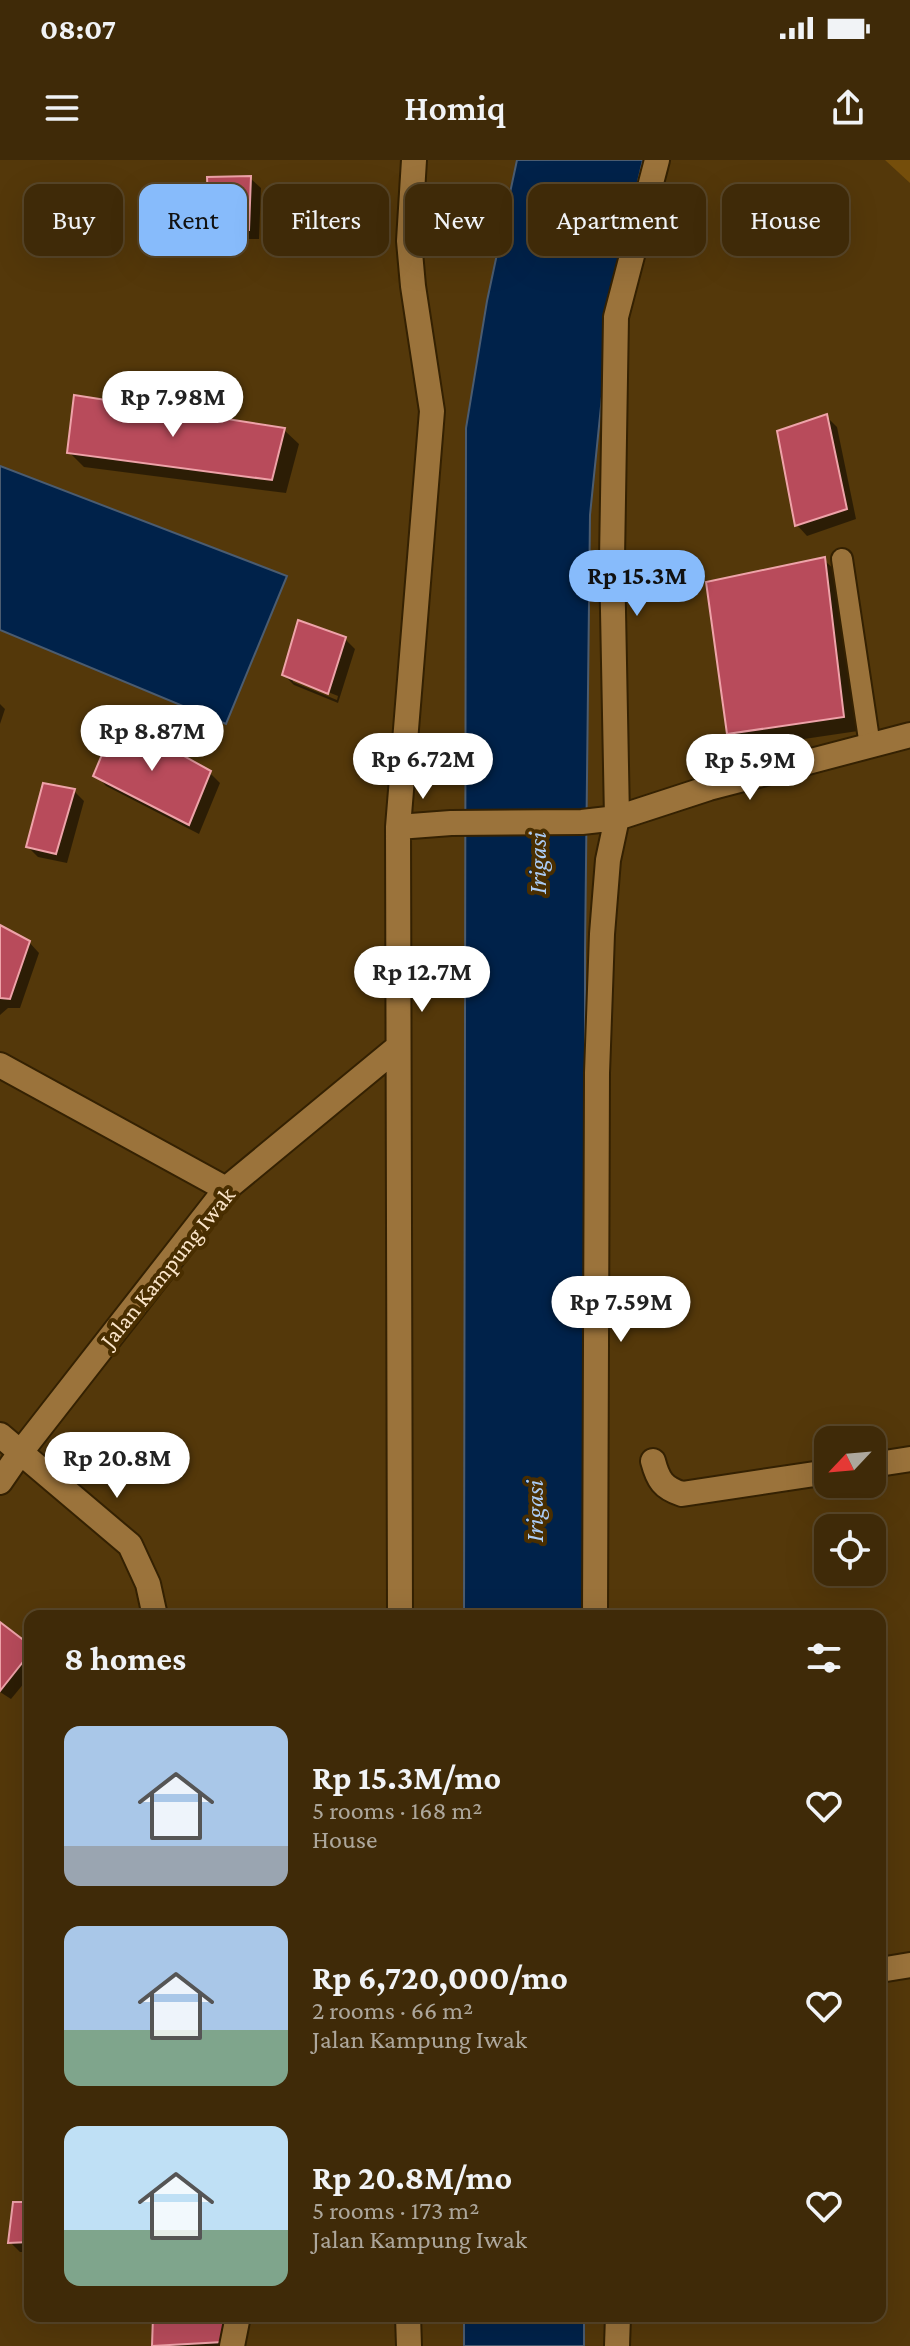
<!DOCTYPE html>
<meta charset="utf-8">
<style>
:root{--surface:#3f2a08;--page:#4a3616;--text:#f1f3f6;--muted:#ada79c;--line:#584629;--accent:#87bbfb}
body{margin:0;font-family:"Crimson Pro",serif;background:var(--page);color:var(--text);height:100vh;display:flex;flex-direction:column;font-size:30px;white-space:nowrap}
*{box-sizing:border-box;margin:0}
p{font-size:26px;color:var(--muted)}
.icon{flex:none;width:44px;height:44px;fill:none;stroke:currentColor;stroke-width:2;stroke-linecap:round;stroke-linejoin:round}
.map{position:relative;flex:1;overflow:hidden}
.sheet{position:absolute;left:24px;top:1450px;width:862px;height:712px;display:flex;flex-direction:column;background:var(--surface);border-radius:16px;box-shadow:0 8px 32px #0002,0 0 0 2px var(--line)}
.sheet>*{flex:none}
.hud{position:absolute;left:24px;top:24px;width:862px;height:72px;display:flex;gap:16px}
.needle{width:52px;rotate:244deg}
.controls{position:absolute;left:814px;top:1266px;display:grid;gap:16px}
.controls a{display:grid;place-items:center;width:72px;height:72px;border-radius:16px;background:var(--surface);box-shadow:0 8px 32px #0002,0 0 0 2px var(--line);font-size:40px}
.price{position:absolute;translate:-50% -68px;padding:0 18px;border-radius:28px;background:#fff;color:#222;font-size:26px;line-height:52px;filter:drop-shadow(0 2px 4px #0008)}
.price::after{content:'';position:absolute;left:50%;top:48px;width:24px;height:18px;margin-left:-12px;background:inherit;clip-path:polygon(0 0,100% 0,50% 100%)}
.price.selected{background:var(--accent);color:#111}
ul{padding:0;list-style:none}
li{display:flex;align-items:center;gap:24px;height:200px;padding:0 40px}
li span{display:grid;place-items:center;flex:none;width:224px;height:160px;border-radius:16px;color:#555}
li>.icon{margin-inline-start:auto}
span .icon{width:96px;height:96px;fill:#fffc;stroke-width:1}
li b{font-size:34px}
h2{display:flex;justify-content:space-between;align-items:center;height:96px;padding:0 40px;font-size:34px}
.tag{padding:0 28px;border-radius:16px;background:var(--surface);box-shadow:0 8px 32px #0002,0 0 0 2px var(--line);font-size:28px;line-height:72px}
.tag.selected{background:var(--accent);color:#111}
.status{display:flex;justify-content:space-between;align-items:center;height:56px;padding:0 40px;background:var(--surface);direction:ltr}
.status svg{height:22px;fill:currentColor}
header{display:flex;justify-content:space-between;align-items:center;height:104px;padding:0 40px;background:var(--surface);font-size:36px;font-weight:600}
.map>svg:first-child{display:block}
.green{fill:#754e0b}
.water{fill:#00224a;stroke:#4b5c70;stroke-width:2}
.shadow{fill:#0007;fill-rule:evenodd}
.building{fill:#b84b5b;stroke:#eea3a9;stroke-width:2}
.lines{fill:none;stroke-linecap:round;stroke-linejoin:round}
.service-casing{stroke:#342102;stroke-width:24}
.minor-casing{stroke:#342102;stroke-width:28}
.service{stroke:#9b733b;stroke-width:20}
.minor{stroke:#9b733b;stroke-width:24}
.labels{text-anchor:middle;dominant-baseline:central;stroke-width:8;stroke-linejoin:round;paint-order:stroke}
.street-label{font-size:24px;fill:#fbe5c9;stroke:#492e00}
.water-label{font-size:26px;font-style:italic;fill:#abccf5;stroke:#492e00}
</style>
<div class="status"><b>08:07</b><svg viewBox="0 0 49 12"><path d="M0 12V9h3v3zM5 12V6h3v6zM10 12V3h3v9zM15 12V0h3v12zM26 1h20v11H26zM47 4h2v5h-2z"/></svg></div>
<header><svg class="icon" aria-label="menu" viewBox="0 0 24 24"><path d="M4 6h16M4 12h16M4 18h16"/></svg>Homiq<svg class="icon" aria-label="share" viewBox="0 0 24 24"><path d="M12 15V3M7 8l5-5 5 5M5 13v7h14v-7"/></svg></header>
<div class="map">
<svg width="910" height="2186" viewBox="0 0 910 2186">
<rect width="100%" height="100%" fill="#54380a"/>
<path class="green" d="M 885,0 L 910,0 L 910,23 Z"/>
<path class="water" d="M 517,0 L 643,0 L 613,128 L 590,355 L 585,792 L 585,1456 L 464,1456 L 466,268 L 487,141 Z
M 0,306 L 287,416 L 226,564 L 0,470 Z
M 464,2156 L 584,2156 L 584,2186 L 464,2186 Z"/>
<path class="shadow" d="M 250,18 L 261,28 L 259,79 L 221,79 L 211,68 Z
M 827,257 L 837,267 L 856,359 L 807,376 L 797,365 L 780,273 Z
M 284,270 L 299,284 L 286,333 L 84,307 L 69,292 Z
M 824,400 L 839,414 L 858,571 L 743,588 L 728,573 Z
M 345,479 L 355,489 L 338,543 L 294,525 L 284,515 ZM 293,518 L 338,536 L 337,540 L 293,522 Z
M 0,544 L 5,549 L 0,564 Z
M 210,613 L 220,623 L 199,674 L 106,626 L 96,615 Z
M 74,631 L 84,641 L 67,703 L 38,697 L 28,687 Z
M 0,767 L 29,782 L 39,793 L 20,848 L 8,848 L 0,855 Z
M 0,1465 L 30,1487 L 30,1516 L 11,1539 L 0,1532 Z
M 30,2044 L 30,2092 L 20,2092 L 10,2082 Z
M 155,2156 L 232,2156 L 233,2186 L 154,2186 Z"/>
<path class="building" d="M 251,16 L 249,70 L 209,69 L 207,17 Z
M 74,235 L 285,268 L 272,320 L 67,293 Z
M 827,254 L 847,349 L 795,366 L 777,271 Z
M 825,397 L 844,557 L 727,574 L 706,422 Z
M 298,460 L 346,477 L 328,534 L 282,515 Z
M 117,559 L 211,611 L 189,665 L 93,616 Z
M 43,623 L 75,629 L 56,694 L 26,687 Z
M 0,765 L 30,781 L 10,839 L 0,838 Z
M 0,1462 L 30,1485 L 30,1493 L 0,1531 Z
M 30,1637 L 30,1657 L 24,1638 Z
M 13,2042 L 30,2042 L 30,2082 L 8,2083 Z
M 153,2156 L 223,2156 L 223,2182 L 152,2186 Z"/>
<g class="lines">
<g class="service-casing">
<path id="service" d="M 842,399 L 870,586"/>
</g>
<g class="minor-casing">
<path id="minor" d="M 398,667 L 451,663 L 582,662 L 617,658 L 709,628 L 910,575
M 0,905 L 226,1029
M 0,1275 L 130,1385 L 148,1424 L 155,1456
M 653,1301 C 658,1320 663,1328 682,1334 L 828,1312
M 872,1305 L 910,1299
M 0,1322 L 20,1293 L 226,1029 L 398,887
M 400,1456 L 398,667 L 432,251 L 413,126 L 409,81 L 414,0
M 595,1456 L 597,913 L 602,774 L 608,700 L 617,658 L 612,399 L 616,157 L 657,0
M 880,1810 L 910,1805
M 408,2156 L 409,2186
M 232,2186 L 238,2156
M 617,2186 L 618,2156"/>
</g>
<use href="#service" class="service"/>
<use href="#minor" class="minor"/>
</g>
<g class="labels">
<g class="street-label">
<text transform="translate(167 1107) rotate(-51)">Jalan Kampung Iwak</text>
</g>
<g class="water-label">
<text transform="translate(537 703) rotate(-90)">Irigasi</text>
<text transform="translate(534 1351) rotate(-90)">Irigasi</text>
</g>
</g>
</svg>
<div class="controls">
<a><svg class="needle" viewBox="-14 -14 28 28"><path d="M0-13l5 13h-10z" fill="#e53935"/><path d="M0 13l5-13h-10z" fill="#ada79c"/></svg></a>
<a><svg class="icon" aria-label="locate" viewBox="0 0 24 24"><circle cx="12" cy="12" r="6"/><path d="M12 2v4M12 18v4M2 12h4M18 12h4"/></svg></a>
</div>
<b class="price" style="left:173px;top:279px">Rp 7.98M</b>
<b class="price selected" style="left:637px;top:458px">Rp 15.3M</b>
<b class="price" style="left:152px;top:613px">Rp 8.87M</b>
<b class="price" style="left:423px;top:641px">Rp 6.72M</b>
<b class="price" style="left:750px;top:642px">Rp 5.9M</b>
<b class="price" style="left:422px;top:854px">Rp 12.7M</b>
<b class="price" style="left:621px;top:1184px">Rp 7.59M</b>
<b class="price" style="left:117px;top:1340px">Rp 20.8M</b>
<div class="hud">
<a class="tag">Buy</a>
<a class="tag selected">Rent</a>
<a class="tag">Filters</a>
<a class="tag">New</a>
<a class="tag">Apartment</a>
<a class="tag">House</a>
</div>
<section class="sheet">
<h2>8 homes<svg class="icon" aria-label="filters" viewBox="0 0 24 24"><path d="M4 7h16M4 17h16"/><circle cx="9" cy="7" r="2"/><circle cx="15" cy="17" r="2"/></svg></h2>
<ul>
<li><span style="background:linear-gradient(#a9c7e8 75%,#9aa5b1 0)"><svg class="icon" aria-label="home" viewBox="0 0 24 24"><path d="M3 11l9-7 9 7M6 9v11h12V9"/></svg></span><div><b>Rp 15.3M/mo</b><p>5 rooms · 168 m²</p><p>House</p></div><svg class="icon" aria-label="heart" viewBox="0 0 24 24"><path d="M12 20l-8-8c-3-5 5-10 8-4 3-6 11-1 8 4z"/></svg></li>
<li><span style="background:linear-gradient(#a9c7e8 65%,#7fa58c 0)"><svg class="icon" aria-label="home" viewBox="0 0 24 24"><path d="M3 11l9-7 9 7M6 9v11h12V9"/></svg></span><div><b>Rp 6,720,000/mo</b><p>2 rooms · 66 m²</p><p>Jalan Kampung Iwak</p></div><svg class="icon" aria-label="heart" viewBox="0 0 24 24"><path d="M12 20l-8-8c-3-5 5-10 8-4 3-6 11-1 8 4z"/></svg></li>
<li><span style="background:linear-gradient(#bfe0f5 65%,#7fa58c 0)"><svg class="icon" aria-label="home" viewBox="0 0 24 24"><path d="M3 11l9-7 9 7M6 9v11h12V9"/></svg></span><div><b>Rp 20.8M/mo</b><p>5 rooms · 173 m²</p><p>Jalan Kampung Iwak</p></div><svg class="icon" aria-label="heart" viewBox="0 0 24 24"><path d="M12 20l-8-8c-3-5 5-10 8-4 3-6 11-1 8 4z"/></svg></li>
</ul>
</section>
</div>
